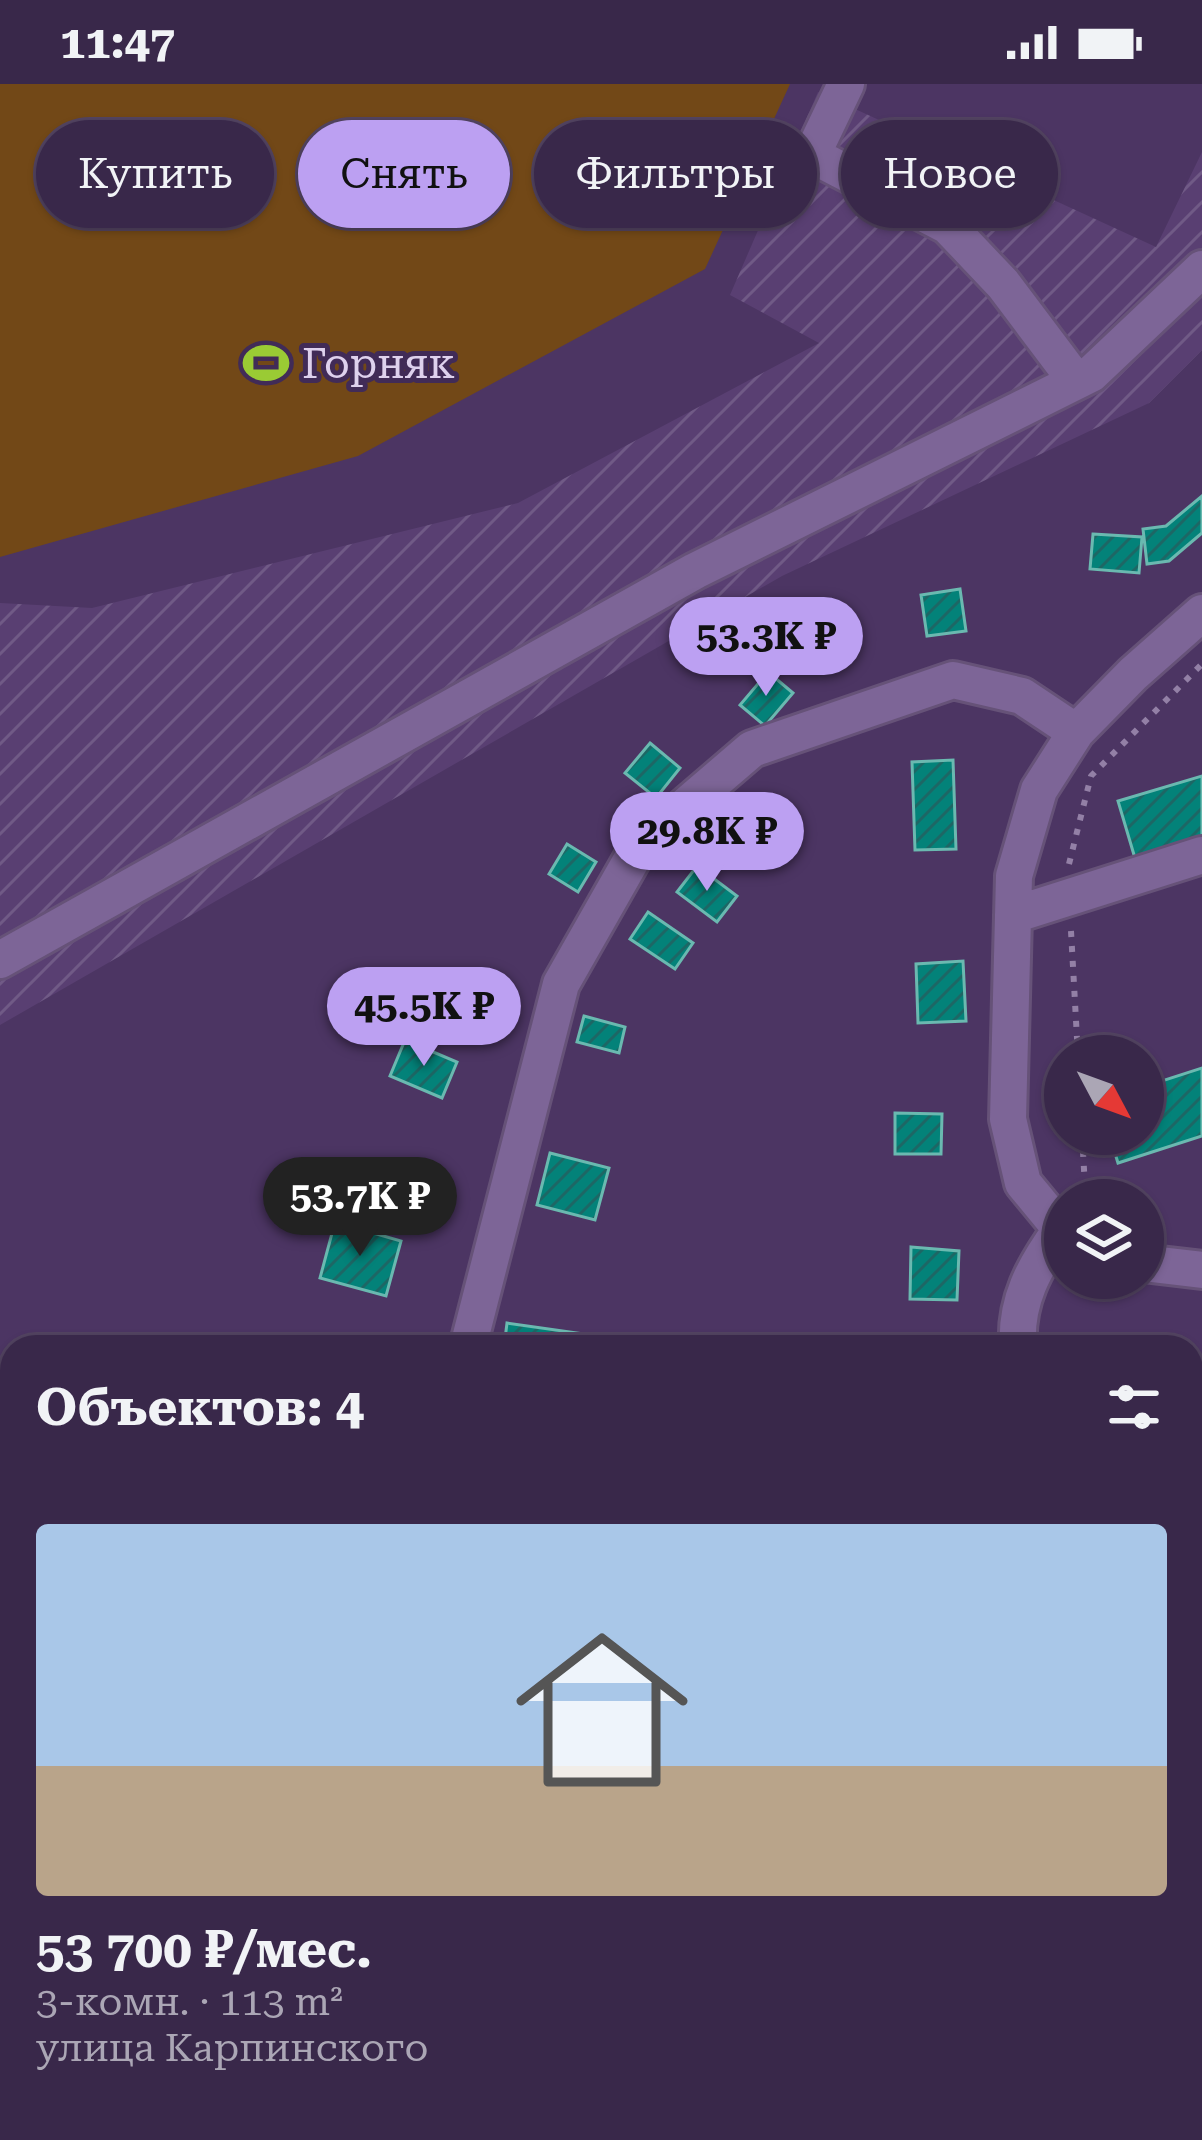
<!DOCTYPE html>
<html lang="ru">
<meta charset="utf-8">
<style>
:root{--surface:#39284a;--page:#443454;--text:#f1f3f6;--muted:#aba6b5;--line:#534462;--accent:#bca0f2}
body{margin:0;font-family:"Roboto Serif",serif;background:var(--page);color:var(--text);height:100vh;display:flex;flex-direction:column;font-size:45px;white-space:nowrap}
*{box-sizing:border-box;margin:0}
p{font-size:39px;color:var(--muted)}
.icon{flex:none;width:66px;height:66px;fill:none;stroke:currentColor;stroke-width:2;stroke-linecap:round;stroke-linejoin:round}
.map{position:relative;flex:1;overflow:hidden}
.sheet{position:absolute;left:0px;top:1251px;width:1203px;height:807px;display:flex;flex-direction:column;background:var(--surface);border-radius:36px 36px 0 0;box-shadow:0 3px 9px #0004,0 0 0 3px var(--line)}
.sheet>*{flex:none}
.banner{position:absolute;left:36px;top:36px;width:1131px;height:108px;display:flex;gap:24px}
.needle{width:78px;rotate:131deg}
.tools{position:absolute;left:1044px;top:951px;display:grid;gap:24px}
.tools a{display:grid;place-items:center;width:120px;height:120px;border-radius:50%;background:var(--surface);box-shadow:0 3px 9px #0004,0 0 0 3px var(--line);font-size:60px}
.price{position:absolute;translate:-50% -102px;padding:0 27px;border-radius:42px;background:var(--accent);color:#111;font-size:39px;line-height:78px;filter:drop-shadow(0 3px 6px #0008)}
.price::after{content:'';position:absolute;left:50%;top:72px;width:36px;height:27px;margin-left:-18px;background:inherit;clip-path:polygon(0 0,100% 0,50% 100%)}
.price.current{background:#222;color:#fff}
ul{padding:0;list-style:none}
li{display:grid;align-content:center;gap:24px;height:636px;padding:0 36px}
li span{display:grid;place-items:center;height:372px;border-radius:12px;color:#555}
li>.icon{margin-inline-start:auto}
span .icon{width:216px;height:216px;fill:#fffc;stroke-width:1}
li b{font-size:51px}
h2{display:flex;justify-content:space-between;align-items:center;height:144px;padding:0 36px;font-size:51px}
.chip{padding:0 42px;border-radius:54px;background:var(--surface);box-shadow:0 3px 9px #0004,0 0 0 3px var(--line);font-size:42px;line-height:108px}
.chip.current{background:var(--accent);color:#111}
.status{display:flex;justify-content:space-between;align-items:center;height:84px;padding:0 60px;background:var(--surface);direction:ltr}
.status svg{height:33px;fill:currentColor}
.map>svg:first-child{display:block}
.industrial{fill:url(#industrial-furrows)}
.garden{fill:#724817}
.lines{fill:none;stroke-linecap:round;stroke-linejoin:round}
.canal{stroke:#8d4858;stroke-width:33}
.building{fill:url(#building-hatch);stroke:#6ab9b0;stroke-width:3}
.minor-casing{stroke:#665278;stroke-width:42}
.path{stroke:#9380a6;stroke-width:6;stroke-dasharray:6 9;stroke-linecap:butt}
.minor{stroke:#7d6597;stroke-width:36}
.labels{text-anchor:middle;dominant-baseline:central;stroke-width:10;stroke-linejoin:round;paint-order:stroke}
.poi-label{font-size:42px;fill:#ded1ed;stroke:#412b57;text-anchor:start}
</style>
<div class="status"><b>11:47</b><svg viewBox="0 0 49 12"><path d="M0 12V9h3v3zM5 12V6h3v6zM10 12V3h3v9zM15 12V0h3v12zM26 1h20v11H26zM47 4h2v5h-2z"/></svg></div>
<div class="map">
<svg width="1202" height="2056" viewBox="0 0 1202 2056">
<defs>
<pattern id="industrial-furrows" width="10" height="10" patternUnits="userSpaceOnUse" patternTransform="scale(3)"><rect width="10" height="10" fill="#593f72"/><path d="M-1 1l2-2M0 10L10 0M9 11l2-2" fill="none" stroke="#705a86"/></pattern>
<pattern id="building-hatch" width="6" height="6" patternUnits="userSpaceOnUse" patternTransform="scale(3)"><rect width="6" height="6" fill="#038279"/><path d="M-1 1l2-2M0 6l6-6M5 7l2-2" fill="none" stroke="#1d6765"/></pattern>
</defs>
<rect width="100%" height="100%" fill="#4c3563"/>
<path class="industrial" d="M 818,8 L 1156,163 L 1202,68 L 1202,266 L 1149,319 L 782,492 L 0,941 L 0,519 L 92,524 L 518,419 L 819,259 L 730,211 Z"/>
<path class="garden" d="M 0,0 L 790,0 L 705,185 L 358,372 L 0,473 Z"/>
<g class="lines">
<path class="canal" d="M 1191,1683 L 1202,1679
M 665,2056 L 671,2046"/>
</g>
<path class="building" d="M 1202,412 L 1202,449 L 1169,477 L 1147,480 L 1143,445 L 1166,442 Z
M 1093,450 L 1142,453 L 1139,489 L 1090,485 Z
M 960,505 L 966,547 L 927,552 L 921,511 Z
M 768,588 L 793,609 L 765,642 L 740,621 Z
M 650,659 L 680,684 L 656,714 L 625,689 Z
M 953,676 L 956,765 L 915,766 L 912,678 Z
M 1202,692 L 1202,761 L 1137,781 L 1118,717 Z
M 567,760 L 596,778 L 578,808 L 549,790 Z
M 697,782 L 737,812 L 717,838 L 677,808 Z
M 648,828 L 693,859 L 675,885 L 630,855 Z
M 963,877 L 966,937 L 918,939 L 916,880 Z
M 584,932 L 625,943 L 619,969 L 577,958 Z
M 405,956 L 457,978 L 442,1014 L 390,992 Z
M 1202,984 L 1202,1052 L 1118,1079 L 1109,1050 L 1143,1050 L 1143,1003 Z
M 895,1029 L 942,1030 L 941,1070 L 895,1070 Z
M 550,1069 L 609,1084 L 595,1136 L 537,1121 Z
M 335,1138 L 401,1157 L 386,1212 L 320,1194 Z
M 911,1163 L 959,1167 L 957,1216 L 910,1215 Z
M 507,1239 L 584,1250 L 582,1263 L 504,1263 Z
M 903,1257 L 963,1258 L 963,1263 L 903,1263 Z
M 1191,1792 L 1202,1793 L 1202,1826 L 1191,1826 Z
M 123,2046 L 156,2046 L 168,2056 L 115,2056 Z
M 985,2046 L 1011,2046 L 1023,2056 L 977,2056 Z"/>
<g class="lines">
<g class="minor-casing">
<path id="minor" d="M 846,0 L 812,71 L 948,142 L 1003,200 L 1076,297
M 1013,831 L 1202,771
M 0,876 L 695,487 L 1091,290 L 1202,185
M 1065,1150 L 1023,1099 L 1008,1035 L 1014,792 L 1039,706 L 1076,648 L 1133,590 L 1202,529
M 1143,1179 L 1202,1186
M 468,1263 L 561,900 L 640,761 L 752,665 L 953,596 L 1022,612 L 1076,648
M 1018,1263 C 1015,1217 1034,1183 1060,1147
M 1191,1649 L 1202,1646
M 1191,1973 L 1202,1960
M 66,2056 L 74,2046
M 615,2056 L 621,2046
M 1121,2056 L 1129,2046"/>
</g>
<path class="path" d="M 1069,780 L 1091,692 L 1202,580
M 1071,847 L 1078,972
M 1078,1116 L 1085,1103 L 1082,1050
M 1191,1733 L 1192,1741"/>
<use href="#minor" class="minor"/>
</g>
<defs>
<g id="stadium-bare" transform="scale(3.6)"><path d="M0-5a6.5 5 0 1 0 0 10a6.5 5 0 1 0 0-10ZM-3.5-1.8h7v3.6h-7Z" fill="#9acb34" stroke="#412b57" stroke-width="2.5" paint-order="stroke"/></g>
</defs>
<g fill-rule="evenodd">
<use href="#stadium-bare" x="266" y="279"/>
</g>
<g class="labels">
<g class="poi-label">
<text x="302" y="279">Горняк</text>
</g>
</g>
</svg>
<div class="tools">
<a><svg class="needle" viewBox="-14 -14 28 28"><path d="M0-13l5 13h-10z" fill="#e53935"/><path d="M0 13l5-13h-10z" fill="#aba6b5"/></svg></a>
<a><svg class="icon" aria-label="layers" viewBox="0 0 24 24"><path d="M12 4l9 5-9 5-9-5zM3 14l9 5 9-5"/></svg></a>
</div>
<b class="price" style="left:766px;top:615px">53.3K ₽</b>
<b class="price" style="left:707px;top:810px">29.8K ₽</b>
<b class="price" style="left:424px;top:985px">45.5K ₽</b>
<b class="price current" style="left:360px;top:1175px">53.7K ₽</b>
<div class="banner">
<a class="chip">Купить</a>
<a class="chip current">Снять</a>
<a class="chip">Фильтры</a>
<a class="chip">Новое</a>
</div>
<section class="sheet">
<h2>Объектов: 4<svg class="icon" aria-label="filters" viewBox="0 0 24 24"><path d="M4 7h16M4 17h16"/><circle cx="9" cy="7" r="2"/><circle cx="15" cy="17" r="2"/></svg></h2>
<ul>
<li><span style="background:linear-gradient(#a9c7e8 65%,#b9a48a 0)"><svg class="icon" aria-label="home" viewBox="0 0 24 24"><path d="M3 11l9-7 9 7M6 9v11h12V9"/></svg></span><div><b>53 700 ₽/мес.</b><p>3-комн. · 113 m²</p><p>улица Карпинского</p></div></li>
</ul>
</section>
</div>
